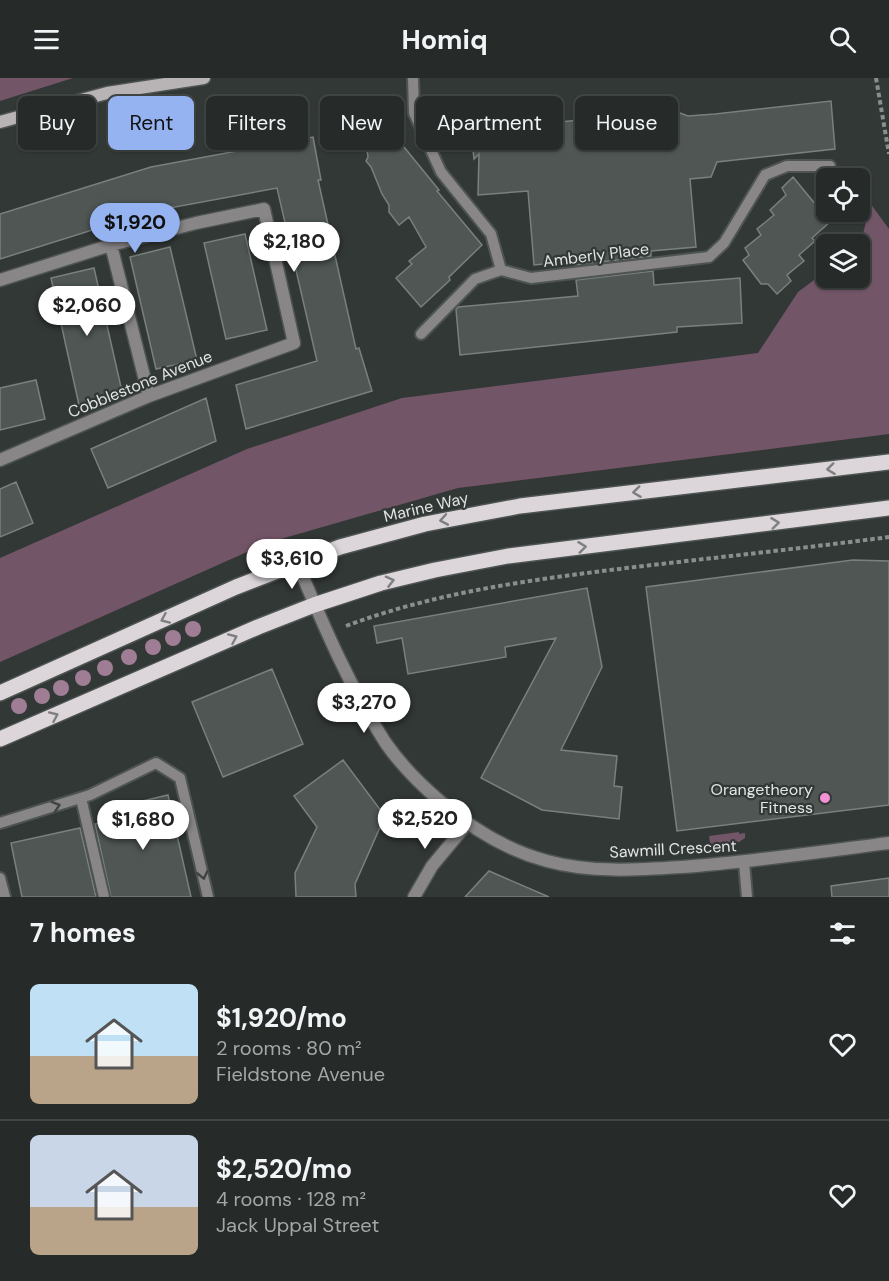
<!DOCTYPE html>
<meta charset="utf-8">
<style>
:root{--surface:#262a28;--page:#2e3230;--text:#f1f3f6;--muted:#a4a7a8;--line:#424645;--accent:#95b2f1}
body{margin:0;font-family:"DM Sans",sans-serif;background:var(--page);color:var(--text);height:100vh;display:flex;flex-direction:column;font-size:22px;white-space:nowrap}
*{box-sizing:border-box;margin:0}
p{font-size:20px;color:var(--muted)}
.icon{flex:none;width:33px;height:33px;fill:none;stroke:currentColor;stroke-width:2;stroke-linecap:round;stroke-linejoin:round}
.map{position:relative;height:819px;overflow:hidden}
.side{display:flex;flex-direction:column;background:var(--surface);flex:1}
.side>*{flex:none}
.top-card{position:absolute;left:18px;top:18px;width:854px;height:54px;display:flex;gap:12px}
.tools{position:absolute;left:816px;top:90px;display:grid;gap:12px}
.tools a{display:grid;place-items:center;width:54px;height:54px;border-radius:9px;background:var(--surface);box-shadow:0 2px 4px #0004,0 0 0 2px var(--line);font-size:30px}
.price{position:absolute;translate:-50% -51px;padding:0 14px;border-radius:21px;background:#fff;color:#222;font-size:20px;line-height:39px;filter:drop-shadow(0 2px 3px #0008)}
.price::after{content:'';position:absolute;left:50%;top:36px;width:18px;height:14px;margin-left:-9px;background:inherit;clip-path:polygon(0 0,100% 0,50% 100%)}
.price.active{background:var(--accent);color:#111}
ul{padding:0;list-style:none}
li{display:flex;align-items:center;gap:18px;height:150px;padding:0 30px}
li+li{border-top:2px solid var(--line)}
li span{display:grid;place-items:center;flex:none;width:168px;height:120px;border-radius:9px;color:#555}
li>.icon{margin-inline-start:auto}
span .icon{width:72px;height:72px;fill:#fffc;stroke-width:1}
li b{font-size:26px}
h2{display:flex;justify-content:space-between;align-items:center;height:72px;padding:0 30px;font-size:26px}
.tag{padding:0 21px;border-radius:9px;background:var(--surface);box-shadow:0 2px 4px #0004,0 0 0 2px var(--line);font-size:21px;line-height:54px}
.tag.active{background:var(--accent);color:#111}
header{display:flex;justify-content:space-between;align-items:center;height:78px;padding:0 30px;background:var(--surface);font-size:27px;font-weight:700}
.map>svg:first-child{display:block}
.green{fill:#735568}
.building{fill:#4f5653;stroke:#79807d;stroke-width:1.5}
.lines{fill:none;stroke-linecap:round;stroke-linejoin:round}
.lane-casing{stroke:#4e5452;stroke-width:14}
.street-casing{stroke:#4e5452;stroke-width:15}
.secondary-casing{stroke:#4e5452;stroke-width:15}
.primary-casing{stroke:#4e5452;stroke-width:18}
.path{stroke:#8a8f8d;stroke-width:4;stroke-dasharray:4.5 3;stroke-linecap:butt}
.lane{stroke:#898688;stroke-width:10}
.street{stroke:#898688;stroke-width:12}
.secondary{stroke:#b8b4b6;stroke-width:12}
.primary{stroke:#dcd6da;stroke-width:15}
.tree{fill:#9f7d94}
.oneway{stroke:#7e7f80}
.oneway2{stroke:#3f4442}
.poi-dot{fill:#f491d4;stroke:#323836;stroke-width:2}
.labels{text-anchor:middle;dominant-baseline:central;stroke-width:4.5;stroke-linejoin:round;paint-order:stroke}
.street-label{font-size:16px;fill:#e1e5e3;stroke:#323836}
.poi-label{font-size:16px;fill:#e1e5e3;stroke:#323836;text-anchor:end}
</style>
<header><svg class="icon" aria-label="menu" viewBox="0 0 24 24"><path d="M4 6h16M4 12h16M4 18h16"/></svg>Homiq<svg class="icon" aria-label="search" viewBox="0 0 24 24"><circle cx="10" cy="10" r="6"/><path d="M15 15l6 6"/></svg></header>
<div class="map">
<svg width="889" height="819" viewBox="0 0 889 819">
<rect width="100%" height="100%" fill="#323836"/>
<path class="green" d="M 0,0 L 73,0 L 0,23 Z
M 870,125 L 889,151 L 889,356 L 458,410 L 267,465 L 0,584 L 0,480 L 247,371 L 402,320 L 758,275 L 798,214 L 826,193 L 826,200 L 860,200 L 860,170 Z
M 739,754 L 739,756 L 745,755 L 745,760 L 730,770 L 711,773 L 709,758 Z"/>
<path class="building" d="M 831,23 L 835,71 L 717,84 L 711,99 L 690,101 L 696,169 L 651,173 L 651,178 L 575,187 L 574,183 L 534,187 L 528,113 L 478,117 L 479,76 L 474,81 L 471,55 L 492,53 L 492,47 L 558,40 L 559,44 L 592,41 L 599,43 L 637,40 L 641,42 L 660,39 L 666,36 L 680,35 L 688,38 L 715,36 Z
M 391,53 L 439,112 L 437,113 L 482,167 L 449,199 L 450,202 L 421,229 L 396,200 L 412,186 L 409,183 L 426,169 L 409,139 L 399,147 L 389,134 L 389,127 L 382,116 L 371,89 L 366,83 L 368,79 L 367,72 Z
M 313,59 L 321,102 L 318,102 L 356,271 L 359,270 L 372,313 L 246,351 L 236,307 L 317,283 L 277,110 L 137,136 L 137,138 L 0,181 L 0,136 L 151,89 Z
M 793,99 L 830,144 L 812,160 L 815,163 L 799,177 L 804,183 L 787,197 L 791,203 L 777,216 L 768,206 L 761,206 L 743,182 L 749,177 L 745,170 L 761,157 L 757,151 L 774,137 L 770,132 L 786,117 L 782,110 Z
M 245,156 L 267,252 L 226,261 L 204,165 Z
M 170,169 L 197,282 L 156,291 L 130,179 Z
M 94,190 L 123,318 L 79,327 L 51,200 Z
M 653,193 L 654,207 L 740,200 L 742,245 L 677,249 L 677,254 L 460,277 L 456,231 L 458,229 L 578,218 L 576,202 Z
M 36,302 L 45,341 L 0,352 L 0,310 Z
M 206,320 L 216,363 L 108,410 L 91,371 Z
M 16,404 L 33,445 L 0,459 L 0,411 Z
M 853,482 L 889,483 L 889,727 L 677,753 L 646,509 Z
M 587,510 L 602,589 L 561,672 L 617,678 L 614,708 L 622,709 L 619,741 L 542,732 L 481,700 L 556,560 L 505,569 L 506,579 L 408,596 L 402,560 L 377,565 L 374,548 Z
M 272,591 L 303,666 L 223,699 L 192,624 Z
M 343,682 L 385,738 L 355,806 L 356,819 L 296,819 L 295,795 L 317,749 L 294,718 Z
M 168,717 L 191,819 L 111,819 L 95,746 L 108,744 L 105,732 Z
M 80,750 L 96,819 L 22,819 L 11,765 Z
M 489,793 L 549,819 L 465,819 Z
M 889,800 L 889,819 L 832,819 L 831,808 Z"/>
<g class="lines">
<g class="lane-casing">
<path id="lane" d="M 413,0 L 414,35 L 441,94 L 491,156 L 501,192 L 531,200 L 709,179 L 724,165 L 765,97 L 787,88 L 830,88
M 421,256 L 475,201 L 501,192
M 81,720 L 104,819
M 0,745 L 90,717 L 156,685 L 180,700 L 208,819
M 744,784 L 747,819
M 0,800 L 5,819"/>
</g>
<g class="street-casing">
<path id="street" d="M 111,167 L 149,318
M 0,202 L 111,167 L 196,145 L 264,131 L 294,265 L 149,318 L 0,382
M 297,485 C 323,546 349,608 385,664 C 400,686 421,707 441,724 C 472,751 506,772 547,783 C 591,795 636,792 682,789 C 751,784 820,774 889,765
M 414,819 L 432,788 L 467,746"/>
</g>
<g class="secondary-casing">
<path id="secondary" d="M 0,44 L 107,15 L 204,0"/>
</g>
<g class="primary-casing">
<path id="primary" d="M 0,615 L 236,509 L 340,469 L 425,446 L 520,428 L 889,384
M 0,661 L 258,549 L 314,527 L 381,505 L 435,492 L 508,478 L 889,430"/>
</g>
<path class="path" d="M 876,0 L 889,76
M 346,548 C 439,513 537,501 635,489 C 720,479 805,470 889,459"/>
<use href="#lane" class="lane"/>
<use href="#street" class="street"/>
<use href="#secondary" class="secondary"/>
<use href="#primary" class="primary"/>
</g>
<g class="tree">
<circle cx="193" cy="551" r="8"/>
<circle cx="173" cy="560" r="8"/>
<circle cx="153" cy="569" r="8"/>
<circle cx="129" cy="579" r="8"/>
<circle cx="105" cy="590" r="8"/>
<circle cx="83" cy="600" r="8"/>
<circle cx="61" cy="610" r="8"/>
<circle cx="42" cy="618" r="8"/>
<circle cx="19" cy="628" r="8"/>
</g>
<defs><path id="oneway-chevron" d="M-2-3.5L2.5 0L-2 3.5" fill="none" stroke-width="1.6" stroke-linecap="round" stroke-linejoin="round" transform="scale(1.5)"/></defs>
<g class="oneway">
<use href="#oneway-chevron" transform="translate(831 391) rotate(173)"/>
<use href="#oneway-chevron" transform="translate(637 414) rotate(173)"/>
<use href="#oneway-chevron" transform="translate(444 442) rotate(170)"/>
<use href="#oneway-chevron" transform="translate(775 445) rotate(-7)"/>
<use href="#oneway-chevron" transform="translate(582 469) rotate(-7)"/>
<use href="#oneway-chevron" transform="translate(390 503) rotate(-14)"/>
<use href="#oneway-chevron" transform="translate(165 541) rotate(156)"/>
<use href="#oneway-chevron" transform="translate(233 560) rotate(-24)"/>
<use href="#oneway-chevron" transform="translate(54 638) rotate(-24)"/>
</g>
<g class="oneway2">
<use href="#oneway-chevron" transform="translate(56 728) rotate(-18)"/>
<use href="#oneway-chevron" transform="translate(203 797) rotate(77)"/>
</g>
<circle class="poi-dot" cx="825" cy="720" r="6"/>
<g class="labels">
<g class="street-label">
<text transform="translate(596 177) rotate(-7)">Amberly Place</text>
<text transform="translate(140 306) rotate(-22)">Cobblestone Avenue</text>
<text transform="translate(426 429) rotate(-13)">Marine Way</text>
<text transform="translate(673 771) rotate(-3)">Sawmill Crescent</text>
</g>
<g class="poi-label">
<text x="813" y="711">Orangetheory<tspan x="813" dy="18">Fitness</tspan></text>
</g>
</g>
</svg>
<div class="tools">
<a><svg class="icon" aria-label="locate" viewBox="0 0 24 24"><circle cx="12" cy="12" r="6"/><path d="M12 2v4M12 18v4M2 12h4M18 12h4"/></svg></a>
<a><svg class="icon" aria-label="layers" viewBox="0 0 24 24"><path d="M12 4l9 5-9 5-9-5zM3 14l9 5 9-5"/></svg></a>
</div>
<b class="price active" style="left:135px;top:176px">$1,920</b>
<b class="price" style="left:294px;top:195px">$2,180</b>
<b class="price" style="left:87px;top:259px">$2,060</b>
<b class="price" style="left:292px;top:512px">$3,610</b>
<b class="price" style="left:364px;top:656px">$3,270</b>
<b class="price" style="left:425px;top:772px">$2,520</b>
<b class="price" style="left:143px;top:773px">$1,680</b>
<div class="top-card">
<a class="tag">Buy</a>
<a class="tag active">Rent</a>
<a class="tag">Filters</a>
<a class="tag">New</a>
<a class="tag">Apartment</a>
<a class="tag">House</a>
</div>
</div>
<section class="side">
<h2>7 homes<svg class="icon" aria-label="filters" viewBox="0 0 24 24"><path d="M4 7h16M4 17h16"/><circle cx="9" cy="7" r="2"/><circle cx="15" cy="17" r="2"/></svg></h2>
<ul>
<li><span style="background:linear-gradient(#bfe0f5 60%,#b9a48a 0)"><svg class="icon" aria-label="home" viewBox="0 0 24 24"><path d="M3 11l9-7 9 7M6 9v11h12V9"/></svg></span><div><b>$1,920/mo</b><p>2 rooms · 80 m²</p><p>Fieldstone Avenue</p></div><svg class="icon" aria-label="heart" viewBox="0 0 24 24"><path d="M12 20l-8-8c-3-5 5-10 8-4 3-6 11-1 8 4z"/></svg></li>
<li><span style="background:linear-gradient(#c9d6e8 60%,#b9a48a 0)"><svg class="icon" aria-label="home" viewBox="0 0 24 24"><path d="M3 11l9-7 9 7M6 9v11h12V9"/></svg></span><div><b>$2,520/mo</b><p>4 rooms · 128 m²</p><p>Jack Uppal Street</p></div><svg class="icon" aria-label="heart" viewBox="0 0 24 24"><path d="M12 20l-8-8c-3-5 5-10 8-4 3-6 11-1 8 4z"/></svg></li>
</ul>
</section>
